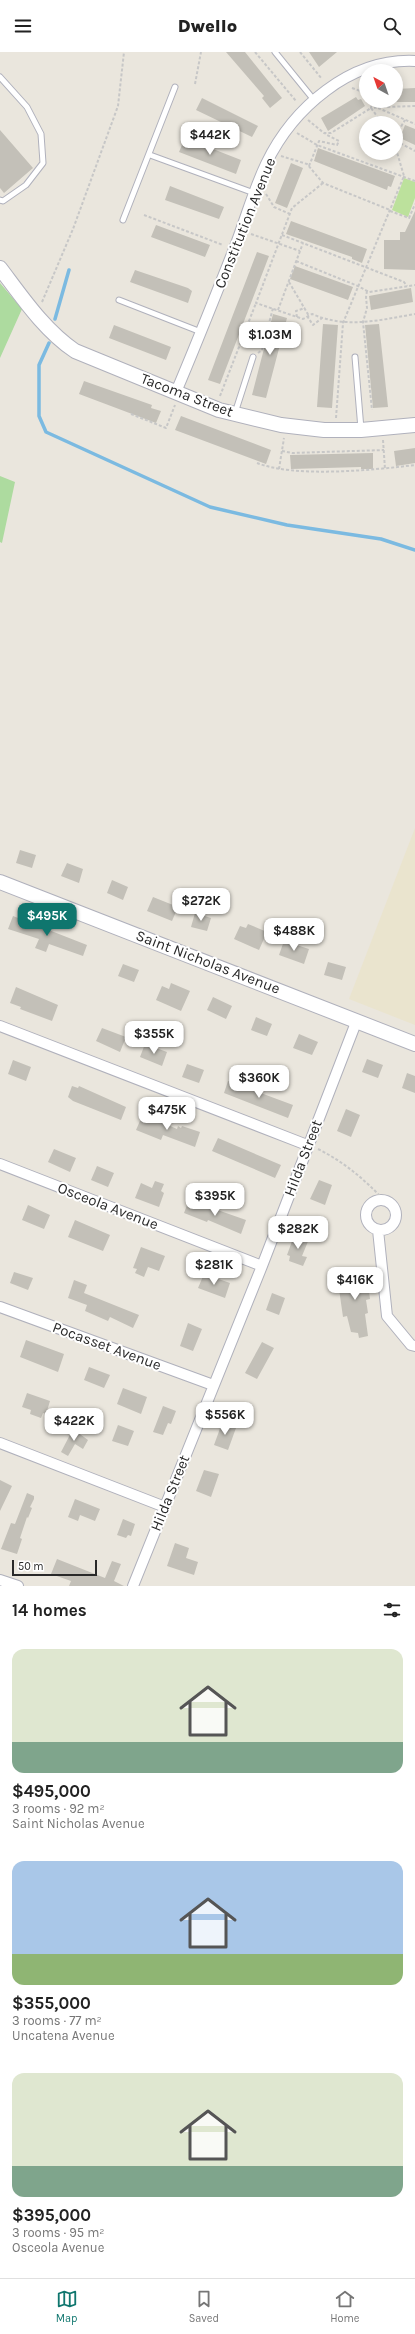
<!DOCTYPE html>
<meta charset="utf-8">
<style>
:root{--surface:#fff;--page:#f2f2f2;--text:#222;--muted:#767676;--line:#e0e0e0;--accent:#0f766e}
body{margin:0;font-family:Karla,sans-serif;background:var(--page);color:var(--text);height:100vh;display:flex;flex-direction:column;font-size:15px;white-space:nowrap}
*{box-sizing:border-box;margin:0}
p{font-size:13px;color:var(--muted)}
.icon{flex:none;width:22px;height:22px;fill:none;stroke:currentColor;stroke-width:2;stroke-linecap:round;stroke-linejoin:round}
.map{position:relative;height:1534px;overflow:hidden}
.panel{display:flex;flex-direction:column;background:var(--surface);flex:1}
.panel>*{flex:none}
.needle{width:26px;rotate:320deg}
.buttons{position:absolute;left:359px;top:12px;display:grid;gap:8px}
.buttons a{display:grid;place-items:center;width:44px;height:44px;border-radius:50%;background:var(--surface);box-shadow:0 2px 10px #0003;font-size:20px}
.scale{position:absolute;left:12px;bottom:10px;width:85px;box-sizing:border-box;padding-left:4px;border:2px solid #292929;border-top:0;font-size:11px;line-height:14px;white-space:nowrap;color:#292929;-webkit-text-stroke:3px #fff;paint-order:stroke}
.price{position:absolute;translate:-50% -34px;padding:0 9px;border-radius:8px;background:#fff;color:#222;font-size:13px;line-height:26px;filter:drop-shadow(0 1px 2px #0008)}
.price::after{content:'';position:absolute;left:50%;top:24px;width:12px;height:9px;margin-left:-6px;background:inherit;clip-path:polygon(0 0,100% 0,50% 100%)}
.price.on{background:var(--accent);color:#fff}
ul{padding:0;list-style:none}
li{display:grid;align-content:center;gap:8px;height:212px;padding:0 12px}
li span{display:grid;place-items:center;height:124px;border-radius:12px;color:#555}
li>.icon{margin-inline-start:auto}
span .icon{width:72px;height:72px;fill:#fffc;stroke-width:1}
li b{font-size:17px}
h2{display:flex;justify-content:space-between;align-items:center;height:48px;padding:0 12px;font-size:17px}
header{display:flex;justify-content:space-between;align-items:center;height:52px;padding:0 12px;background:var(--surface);font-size:18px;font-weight:800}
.menu{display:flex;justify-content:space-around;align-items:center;height:56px;border-top:1px solid var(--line);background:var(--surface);font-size:11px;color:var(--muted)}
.menu a{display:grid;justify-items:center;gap:2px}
.menu .on{color:var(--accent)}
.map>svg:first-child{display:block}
.education{fill:#eae4ce}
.green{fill:#addb9f}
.pitch{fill:#bce19c}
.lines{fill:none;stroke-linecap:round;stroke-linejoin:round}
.stream{stroke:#7bbae1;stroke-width:3.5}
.building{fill:#c3c0b8}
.lane-casing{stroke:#b0b1bc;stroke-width:7}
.street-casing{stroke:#b0b1bc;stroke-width:12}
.secondary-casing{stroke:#b0b1bc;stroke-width:16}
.path{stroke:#c7c7c7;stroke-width:2;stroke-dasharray:3 2;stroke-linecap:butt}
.lane{stroke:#fff;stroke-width:5}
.street{stroke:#fff;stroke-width:10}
.secondary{stroke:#fff;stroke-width:14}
.labels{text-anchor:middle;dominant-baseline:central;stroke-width:4;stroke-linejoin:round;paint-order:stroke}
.street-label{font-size:15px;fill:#292929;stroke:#fff}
</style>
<header><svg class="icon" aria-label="menu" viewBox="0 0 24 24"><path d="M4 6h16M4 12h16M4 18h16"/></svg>Dwello<svg class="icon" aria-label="search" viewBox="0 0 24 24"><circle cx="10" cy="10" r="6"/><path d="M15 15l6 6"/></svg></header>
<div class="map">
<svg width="415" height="1534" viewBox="0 0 415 1534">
<rect width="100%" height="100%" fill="#eae6dd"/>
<path class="education" d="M 415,776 L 415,973 L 349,947 Z"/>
<path class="green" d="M 0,231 L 22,257 L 0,306 Z
M 0,424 L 15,430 L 2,491 L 0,490 Z"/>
<path class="pitch" d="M 404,126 L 415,130 L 415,146 L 408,165 L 392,158 Z"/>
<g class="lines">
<path class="stream" d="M 55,267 L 69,218
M 49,291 L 39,313 L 39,364 L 46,380 L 210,455 L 287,473 L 381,487 L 415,498"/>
</g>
<path class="building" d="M 226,0 L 245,0 L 282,46 L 270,56 L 262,46 L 264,44 Z
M 309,0 L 337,0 L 319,15 Z
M 415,36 L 415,50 L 396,50 L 396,37 Z
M 356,45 L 358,48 L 361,47 L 365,54 L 328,79 L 321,66 Z
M 202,46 L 258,74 L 252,85 L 196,58 Z
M 405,73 L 415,77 L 415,93 L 400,86 Z
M 0,78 L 33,116 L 4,141 L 0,136 Z
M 185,86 L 241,108 L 236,122 L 179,100 Z
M 318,96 L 395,124 L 391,135 L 388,134 L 387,138 L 314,109 Z
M 291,111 L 303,116 L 287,156 L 275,151 Z
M 170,134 L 224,155 L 219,167 L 165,148 Z
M 415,159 L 415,218 L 384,217 L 384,188 L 400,188 L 400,180 L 405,180 Z
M 291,169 L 367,197 L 362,211 L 352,207 L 352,205 L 286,182 Z
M 156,173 L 210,193 L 205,205 L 151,185 Z
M 257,200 L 269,204 L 220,332 L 208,328 Z
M 295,214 L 353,235 L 348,248 L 290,227 Z
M 135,218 L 188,236 L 192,239 L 188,251 L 130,230 Z
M 411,236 L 413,250 L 371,258 L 369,244 Z
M 273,262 L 287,266 L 266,346 L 252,343 Z
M 323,272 L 338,273 L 332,356 L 317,355 Z
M 379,272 L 388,355 L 373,356 L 365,273 Z
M 114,273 L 171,295 L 166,308 L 109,286 Z
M 84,329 L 152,353 L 151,356 L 161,359 L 156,371 L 79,342 Z
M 181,364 L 271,398 L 266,412 L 175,378 Z
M 415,396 L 415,411 L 396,414 L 394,399 Z
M 373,401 L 373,417 L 361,417 L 361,415 L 291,417 L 290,403 Z
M 20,798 L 36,803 L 32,816 L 16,811 Z
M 67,811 L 83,817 L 79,831 L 61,824 Z
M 112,828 L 128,835 L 123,848 L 107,841 Z
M 153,845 L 178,855 L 172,869 L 147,859 Z
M 195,861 L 211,866 L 207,879 L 191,875 Z
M 13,864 L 87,893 L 83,904 L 49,892 L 46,900 L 35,896 L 39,887 L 8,877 Z
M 248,872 L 267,880 L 259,898 L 234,887 L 240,874 L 246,876 Z
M 284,889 L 309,897 L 304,912 L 279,903 Z
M 328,910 L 346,915 L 342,928 L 324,923 Z
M 123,912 L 139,918 L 134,930 L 118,924 Z
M 171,931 L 190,939 L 181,959 L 156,948 L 162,934 L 169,937 Z
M 16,935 L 58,953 L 52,969 L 20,957 L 21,955 L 10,951 Z
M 213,945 L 232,954 L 226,967 L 207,958 Z
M 256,965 L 272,972 L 267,984 L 251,978 Z
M 102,976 L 126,985 L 120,1000 L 96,989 Z
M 299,982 L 318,990 L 312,1003 L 293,996 Z
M 145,992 L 167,1000 L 162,1014 L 140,1005 Z
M 367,1007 L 383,1013 L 378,1026 L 362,1020 Z
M 13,1008 L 31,1015 L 26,1029 L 8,1022 Z
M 187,1012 L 204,1018 L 199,1031 L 182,1025 Z
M 407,1021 L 415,1024 L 415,1041 L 402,1036 Z
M 228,1029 L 293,1053 L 288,1066 L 224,1041 Z
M 72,1034 L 78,1036 L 79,1034 L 126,1055 L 121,1068 L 73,1049 L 68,1045 Z
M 346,1057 L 360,1063 L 351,1085 L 337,1079 Z
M 143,1062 L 177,1077 L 178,1074 L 181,1076 L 182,1074 L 200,1080 L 195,1095 L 163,1083 L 161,1088 L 136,1078 Z
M 218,1086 L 281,1113 L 275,1126 L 212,1099 Z
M 54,1097 L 76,1106 L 70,1120 L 48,1110 Z
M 97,1114 L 114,1121 L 108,1135 L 91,1128 Z
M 319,1128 L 332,1133 L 325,1153 L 310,1147 Z
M 155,1129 L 164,1132 L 161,1139 L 164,1141 L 159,1155 L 135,1146 L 141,1131 L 152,1136 Z
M 189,1148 L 246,1168 L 241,1182 L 208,1168 L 207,1170 L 184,1161 Z
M 28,1153 L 50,1163 L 44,1177 L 22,1168 Z
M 75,1168 L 110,1183 L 103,1199 L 68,1185 Z
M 295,1181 L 309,1187 L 302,1204 L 307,1205 L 303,1214 L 289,1209 L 290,1204 L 287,1203 Z
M 141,1195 L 165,1204 L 159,1219 L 148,1215 L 144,1225 L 135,1221 L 137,1217 L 133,1216 Z
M 359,1216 L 363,1232 L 368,1232 L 370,1247 L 366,1248 L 368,1261 L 365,1262 L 368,1284 L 359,1286 L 358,1281 L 351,1280 L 347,1264 L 343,1265 L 338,1230 L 346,1229 L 344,1219 Z
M 14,1220 L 33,1226 L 28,1238 L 10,1231 Z
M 204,1222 L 230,1231 L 225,1246 L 198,1236 Z
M 74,1228 L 87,1233 L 84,1241 L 139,1263 L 133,1276 L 110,1265 L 108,1269 L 85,1259 L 87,1253 L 68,1246 Z
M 272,1241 L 285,1246 L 279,1263 L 266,1258 Z
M 188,1271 L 202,1277 L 193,1299 L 180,1294 Z
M 26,1288 L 64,1302 L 58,1320 L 20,1305 Z
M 262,1290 L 274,1296 L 257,1327 L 245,1321 Z
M 89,1315 L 110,1323 L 104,1336 L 84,1328 Z
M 123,1336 L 147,1345 L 141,1362 L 117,1352 Z
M 27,1341 L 50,1349 L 46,1362 L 43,1361 L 41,1366 L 30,1362 L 31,1358 L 22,1355 Z
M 163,1354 L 176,1359 L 171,1372 L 168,1371 L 163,1383 L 153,1380 Z
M 222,1371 L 236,1376 L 228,1398 L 214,1393 Z
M 118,1373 L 134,1379 L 128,1394 L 112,1389 Z
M 73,1377 L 88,1388 L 83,1397 L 75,1392 L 68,1404 L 61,1400 Z
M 204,1418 L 219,1422 L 211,1445 L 196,1439 Z
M 0,1428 L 12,1434 L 0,1459 Z
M 27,1441 L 34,1444 L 34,1447 L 30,1455 L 32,1456 L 28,1466 L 27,1465 L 20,1486 L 22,1487 L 17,1502 L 1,1497 L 11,1471 L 15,1472 Z
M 75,1447 L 100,1457 L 95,1469 L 80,1463 L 78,1469 L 68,1465 Z
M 123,1467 L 135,1472 L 131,1484 L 128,1483 L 126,1486 L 117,1483 Z
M 175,1491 L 189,1496 L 186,1506 L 198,1510 L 194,1523 L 167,1514 Z
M 57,1507 L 105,1526 L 112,1509 L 121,1512 L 114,1529 L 124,1534 L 69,1534 L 71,1529 L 51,1522 Z"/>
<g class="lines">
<g class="lane-casing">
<path id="lane" d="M 275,0 L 314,48
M 0,25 L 27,55 L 41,82 L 43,111 L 26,133 L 3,149 L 0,148
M 150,103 L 254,141
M 123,168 L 175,35
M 119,248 L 201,280
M 355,305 L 361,377
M 235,361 L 253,305"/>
</g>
<g class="street-casing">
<path id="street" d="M 176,340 C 196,293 215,245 234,197 C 245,169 253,139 266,112 C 293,56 350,6 415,9
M 0,974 L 307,1093
M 0,1112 L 262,1214
M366 1163a15 15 0 1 1 30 0a15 15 0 1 1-30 0Z
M 378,1178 L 387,1264 L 411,1293 L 415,1294
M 0,1255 L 213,1333
M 0,1391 L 165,1455
M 0,1528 L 18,1534
M 133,1534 L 262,1214 L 357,968"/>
</g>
<g class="secondary-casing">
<path id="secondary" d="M 0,216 C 22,245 44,278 75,299 L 219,358 L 281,373 L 324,378 L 361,378 L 415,373
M 0,830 L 415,992"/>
</g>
<path class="path" d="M 255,0 L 296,49
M 300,0 L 322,27
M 195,32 L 201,0
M 352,36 L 366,41
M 372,49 L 371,56 L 383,55
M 373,51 L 385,55 L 415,54
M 378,56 L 415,72
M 308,68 L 324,81 L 331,81 L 371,56 L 382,71
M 297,81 L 317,93 L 415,129
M 396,83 L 405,68
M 396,89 L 415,99
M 281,104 L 307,112 L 323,131 L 390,158
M 309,114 L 319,89 L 337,93 L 339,89 L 325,82
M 323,131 L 292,156 L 256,251 L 303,267 L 312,262 C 346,277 380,268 415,262
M 266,142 L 274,155 L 290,162
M 390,159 L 409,166 L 415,152
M 144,163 L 223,193
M 251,182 L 300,199
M 282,183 L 404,230 L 407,234
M 296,209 L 358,234 L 369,240 L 415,233
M 289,230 L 309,264
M 367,239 L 366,245 L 367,256 L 363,270 L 372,358
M 42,250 L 73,177 L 118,54 L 124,0
M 278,258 L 303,191
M 307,264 L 313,273 L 322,266
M 297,265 L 296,259 L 305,256
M 258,301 L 262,298 L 273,256
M 220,344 L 256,251
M 131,362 L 166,376 L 175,353
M 336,366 L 343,271 L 404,124 L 396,97
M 383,388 L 385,417
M 282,399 L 292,401 L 384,398
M 257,411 C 295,426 374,418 415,413
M 279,417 L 284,386
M 318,1097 C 344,1110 364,1127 384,1148"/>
<use href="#lane" class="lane"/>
<use href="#street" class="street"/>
<use href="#secondary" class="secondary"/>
</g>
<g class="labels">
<g class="street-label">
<text transform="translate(245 171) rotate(-68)">Constitution Avenue</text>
<text transform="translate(187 343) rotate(21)">Tacoma Street</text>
<text transform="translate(208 910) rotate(21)">Saint Nicholas Avenue</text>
<text transform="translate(303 1106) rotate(-69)">Hilda Street</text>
<text transform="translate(108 1154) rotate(21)">Osceola Avenue</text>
<text transform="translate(107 1294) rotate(20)">Pocasset Avenue</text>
<text transform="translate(170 1441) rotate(-68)">Hilda Street</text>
</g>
</g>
</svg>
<div class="buttons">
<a><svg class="needle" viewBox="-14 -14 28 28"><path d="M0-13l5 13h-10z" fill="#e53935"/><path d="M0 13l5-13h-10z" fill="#767676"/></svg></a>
<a><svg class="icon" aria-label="layers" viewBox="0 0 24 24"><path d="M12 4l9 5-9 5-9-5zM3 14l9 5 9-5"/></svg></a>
</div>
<div class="scale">50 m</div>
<b class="price" style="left:210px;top:104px">$442K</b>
<b class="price" style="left:270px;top:304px">$1.03M</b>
<b class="price" style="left:201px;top:870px">$272K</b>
<b class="price on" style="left:47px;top:885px">$495K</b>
<b class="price" style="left:294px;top:900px">$488K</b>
<b class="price" style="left:154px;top:1003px">$355K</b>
<b class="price" style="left:259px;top:1047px">$360K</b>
<b class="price" style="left:167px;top:1079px">$475K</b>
<b class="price" style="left:215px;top:1165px">$395K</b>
<b class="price" style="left:298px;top:1198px">$282K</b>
<b class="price" style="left:214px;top:1234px">$281K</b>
<b class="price" style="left:355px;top:1249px">$416K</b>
<b class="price" style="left:225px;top:1384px">$556K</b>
<b class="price" style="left:74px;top:1390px">$422K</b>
</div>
<section class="panel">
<h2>14 homes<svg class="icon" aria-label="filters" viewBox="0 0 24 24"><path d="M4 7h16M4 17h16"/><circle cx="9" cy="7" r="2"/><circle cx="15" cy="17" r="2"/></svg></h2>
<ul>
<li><span style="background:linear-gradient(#dfe7d0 75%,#7fa58c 0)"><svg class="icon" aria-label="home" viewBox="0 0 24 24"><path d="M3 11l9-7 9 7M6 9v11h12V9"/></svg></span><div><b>$495,000</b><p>3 rooms · 92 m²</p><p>Saint Nicholas Avenue</p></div></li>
<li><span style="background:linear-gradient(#a9c7e8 75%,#8fb573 0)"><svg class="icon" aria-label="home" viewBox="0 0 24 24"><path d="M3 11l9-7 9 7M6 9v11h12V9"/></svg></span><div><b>$355,000</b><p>3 rooms · 77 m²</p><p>Uncatena Avenue</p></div></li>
<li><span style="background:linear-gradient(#dfe7d0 75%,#7fa58c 0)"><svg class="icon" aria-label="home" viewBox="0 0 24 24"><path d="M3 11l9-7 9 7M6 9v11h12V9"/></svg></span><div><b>$395,000</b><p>3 rooms · 95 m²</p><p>Osceola Avenue</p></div></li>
</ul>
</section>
<nav class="menu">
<a class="on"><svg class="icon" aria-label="map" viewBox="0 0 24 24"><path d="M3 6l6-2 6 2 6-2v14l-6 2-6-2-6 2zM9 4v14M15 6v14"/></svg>Map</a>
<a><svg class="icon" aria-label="saved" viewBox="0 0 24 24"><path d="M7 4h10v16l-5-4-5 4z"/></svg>Saved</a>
<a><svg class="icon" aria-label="home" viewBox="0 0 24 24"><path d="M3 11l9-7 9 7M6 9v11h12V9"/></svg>Home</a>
</nav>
